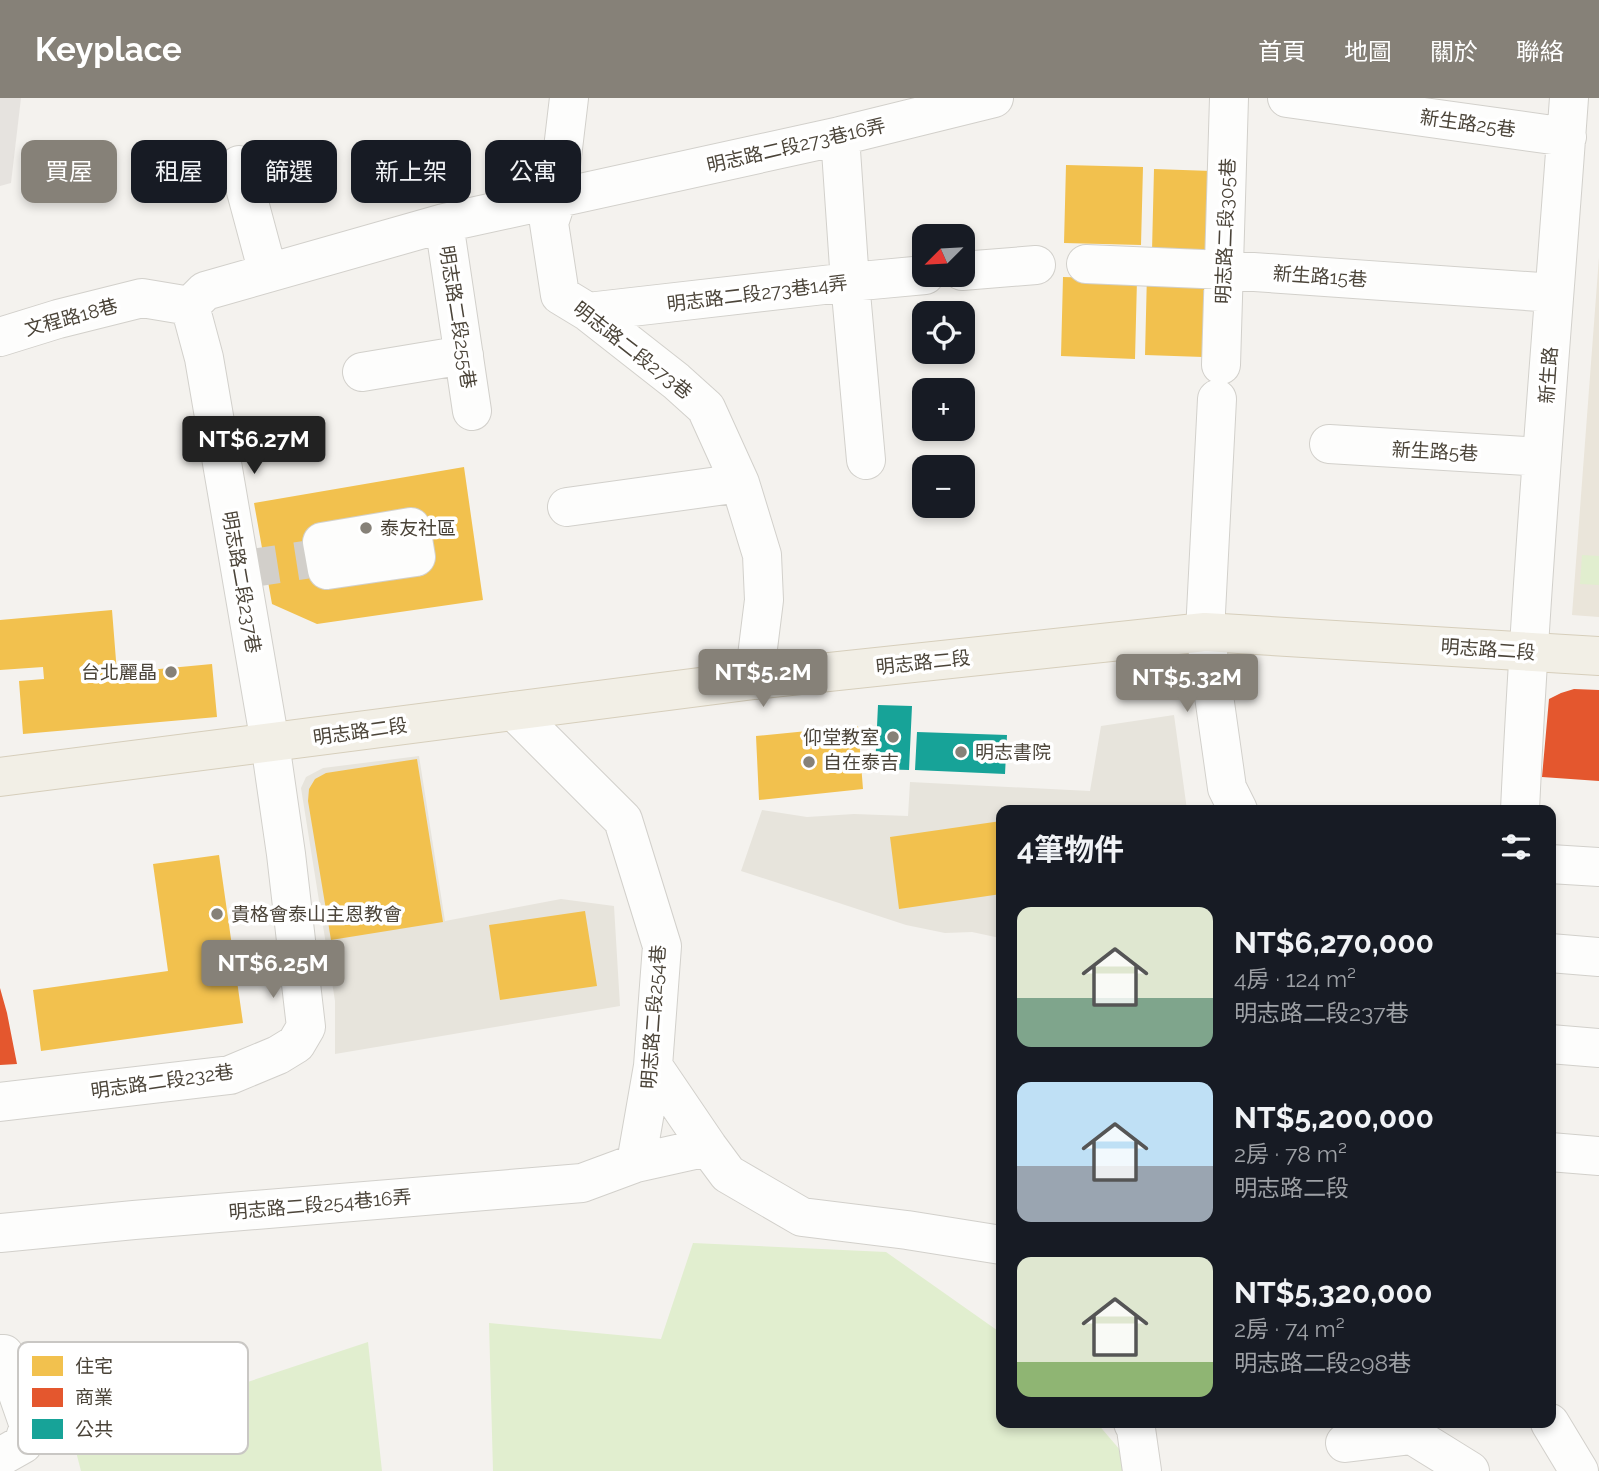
<!DOCTYPE html>
<html lang="zh-TW">
<meta charset="utf-8">
<style>
:root{--surface:#171b24;--page:#20242c;--text:#f1f3f6;--muted:#9ea1a6;--accent:#868178}
body{margin:0;font-family:Raleway,"Noto Sans TC",sans-serif;background:var(--page);color:var(--text);height:100vh;display:flex;flex-direction:column;font-size:26px;white-space:nowrap}
*{box-sizing:border-box;margin:0}
p{font-size:23px;color:var(--muted)}
.icon{flex:none;width:38px;height:38px;fill:none;stroke:currentColor;stroke-width:2;stroke-linecap:round;stroke-linejoin:round}
.map{position:relative;flex:1;overflow:hidden}
.details{position:absolute;left:996px;top:707px;width:560px;height:623px;display:flex;flex-direction:column;background:var(--surface);border-radius:14px;box-shadow:0 4px 10px #0003}
.details>*{flex:none}
.banner{position:absolute;left:21px;top:42px;width:665px;height:63px;display:flex;gap:14px}
.needle{width:46px;rotate:246deg}
.tools{position:absolute;left:912px;top:126px;display:grid;gap:14px}
.tools a{display:grid;place-items:center;width:63px;height:63px;border-radius:14px;background:var(--surface);box-shadow:0 4px 10px #0003;font-size:35px}
.price{position:absolute;translate:-50% -60px;padding:0 16px;border-radius:7px;background:var(--accent);color:#fff;font-size:23px;line-height:46px;filter:drop-shadow(0 2px 4px #0008)}
.price::after{content:'';position:absolute;left:50%;top:42px;width:21px;height:16px;margin-left:-10px;background:inherit;clip-path:polygon(0 0,100% 0,50% 100%)}
.price.on{background:#222;color:#fff}
ul{padding:0;list-style:none}
li{display:flex;align-items:center;gap:21px;height:175px;padding:0 21px}
li span{display:grid;place-items:center;flex:none;width:196px;height:140px;border-radius:14px;color:#555}
li>.icon{margin-inline-start:auto}
span .icon{width:84px;height:84px;fill:#fffc;stroke-width:1}
li b{font-size:30px}
h2{display:flex;justify-content:space-between;align-items:center;height:84px;padding:0 21px;font-size:30px}
.tag{padding:0 24px;border-radius:14px;background:var(--surface);box-shadow:0 4px 10px #0003;font-size:24px;line-height:63px}
.tag.on{background:var(--accent);color:#fff}
header{display:flex;align-items:center;gap:42px;box-sizing:border-box;height:98px;padding:0 35px;background:var(--accent);color:#fff}
header strong{font-size:33px}
nav{display:flex;gap:38px;margin-inline-start:auto;font-size:24px}
.map>svg:first-child{display:block}
.residential{fill:#e7e4dc}
.education{fill:#eae5da}
.green{fill:#e1eecf}
.parking{fill:#e6e3df}
.homes{fill:#f2c14e}
.shops{fill:#e4572e}
.public{fill:#17a398}
.lines{fill:none;stroke-linecap:round;stroke-linejoin:round}
.minor-tunnel{stroke:#d2cfca;stroke-width:38;stroke-dasharray:38 19;stroke-linecap:butt}
.minor-casing{stroke:#d2d0cb;stroke-width:40}
.major-casing{stroke:#d6cebb;stroke-width:40}
.minor{stroke:#fdfdfc;stroke-width:38}
.major{stroke:#f2efe6;stroke-width:38}
.poi-dot{fill:#868178;stroke:#fff;stroke-width:2.5}
.labels{text-anchor:middle;dominant-baseline:central;stroke-width:7;stroke-linejoin:round;paint-order:stroke}
.street-label{font-size:19px;fill:#4b4439;stroke:#fff}
.poi-label{font-size:19px;fill:#4b4439;stroke:#fff;text-anchor:start}
.key{fill:#fff;stroke:#c9c7c4;stroke-width:2}
.key-label{font-size:19px;fill:#4b4439}
</style>
<header>
<strong>Keyplace</strong>
<nav><a>首頁</a><a>地圖</a><a>關於</a><a>聯絡</a></nav>
</header>
<div class="map">
<svg width="1599" height="1373" viewBox="0 0 1599 1373">
<rect width="100%" height="100%" fill="#f4f2ee"/>
<path class="residential" d="M 1174,617 L 1187,712 L 1001,712 L 1000,840 L 972,834 L 945,835 L 906,827 L 741,773 L 762,712 L 807,719 L 854,716 L 908,718 L 910,684 L 1090,693 L 1101,628 Z
M 419,658 L 445,823 L 561,801 L 614,808 L 620,908 L 335,956 L 335,903 L 301,690 L 306,679 L 323,670 Z"/>
<path class="education" d="M 1599,159 L 1599,519 L 1572,517 Z"/>
<path class="green" d="M 1582,457 L 1599,458 L 1599,487 L 1580,486 Z
M 693,1145 L 886,1154 L 1001,1235 L 1001,1325 L 1097,1325 L 1138,1373 L 493,1373 L 489,1225 L 661,1241 Z
M 368,1244 L 382,1373 L 81,1373 L 73,1342 Z"/>
<path class="parking" d="M 0,0 L 21,0 L 11,85 L 0,88 Z"/>
<path class="homes" d="M 1066,67 L 1143,69 L 1141,147 L 1064,145 Z
M 1154,71 L 1212,73 L 1210,155 L 1152,153 Z
M 1147,175 L 1205,176 L 1203,259 L 1145,257 Z
M 1063,179 L 1137,181 L 1135,261 L 1061,258 Z
M 464,369 L 483,502 L 317,526 L 272,506 L 254,405 Z
M 112,512 L 117,575 L 212,566 L 217,619 L 23,636 L 19,583 L 44,581 L 43,569 L 0,572 L 0,522 Z
M 858,628 L 863,691 L 759,702 L 756,638 Z
M 417,661 L 443,824 L 331,842 L 308,703 L 309,691 L 315,681 L 326,675 Z
M 1001,723 L 1001,796 L 899,811 L 890,739 Z
M 219,757 L 243,925 L 41,953 L 33,892 L 168,873 L 153,766 Z
M 585,813 L 597,888 L 500,902 L 489,827 Z"/>
<path class="shops" d="M 1574,591 L 1599,592 L 1599,683 L 1542,679 L 1549,601 L 1561,595 Z
M 0,890 L 7,915 L 17,966 L 0,967 Z"/>
<path class="public" d="M 878,607 L 912,608 L 909,672 L 875,671 Z
M 917,634 L 1007,637 L 1005,676 L 915,672 Z"/>
<g class="lines">
<path class="minor-tunnel" d="M 240,472 L 324,459"/>
<g class="minor-casing">
<path id="minor" d="M 569,0 L 557,101 L 549,125 L 560,197 L 588,214 L 676,283 L 706,310 L 740,385 L 762,457 L 764,502 L 754,582
M 1287,0 L 1567,39
M 840,38 L 850,184 L 866,362
M 239,67 L 268,175
M 444,125 L 472,313
M 1086,166 L 1225,172 L 1554,195
M 962,173 L 1036,167
M 190,208 L 205,193 L 444,125 L 840,38 L 994,0
M 588,214 L 850,184 L 925,177
M 0,239 L 58,221 L 142,200 L 190,208 L 204,260 L 270,645 L 286,756 L 306,929 L 296,946 L 278,957 L 230,977 L 0,1004
M 1221,267 L 1229,0
M 362,274 L 464,257
M 1217,301 L 1205,534 L 1227,690 L 1238,712
M 1329,346 L 1542,359
M 567,409 L 740,385
M 411,429 L 416,459 L 327,472 L 322,444 Z
M 514,613 L 623,722 L 662,848 L 653,968 L 636,1065
M 1520,712 C 1531,474 1552,237 1569,0
M 1550,766 L 1599,769
M 1550,855 L 1599,859
M 1550,946 L 1599,950
M 653,968 L 708,1049 L 728,1076 L 802,1119 L 907,1132 L 1001,1147
M 1550,1054 L 1599,1058
M 0,1135 L 134,1122 L 582,1085 L 636,1065 L 708,1049
M 0,1256 L 4,1256 L 29,1328 L 23,1346 L 0,1359
M 1133,1325 L 1136,1331 L 1142,1373
M 1550,1325 L 1579,1373
M 1345,1345 L 1412,1337 L 1470,1373"/>
</g>
<g class="major-casing">
<path id="major" d="M 0,679 L 754,582 L 1205,534 L 1599,558"/>
</g>
<use href="#minor" class="minor"/>
<use href="#major" class="major"/>
</g>
<g class="poi-dot">
<circle cx="366" cy="430" r="7"/>
<circle cx="171" cy="574" r="7"/>
<circle cx="893" cy="639" r="7"/>
<circle cx="961" cy="654" r="7"/>
<circle cx="809" cy="664" r="7"/>
<circle cx="217" cy="816" r="7"/>
</g>
<g class="labels">
<g class="street-label">
<text transform="translate(1468 25) rotate(8)">新生路25巷</text>
<text transform="translate(796 47) rotate(-13)">明志路二段273巷16弄</text>
<text transform="translate(1225 133) rotate(-88)">明志路二段305巷</text>
<text transform="translate(1320 178) rotate(4)">新生路15巷</text>
<text transform="translate(757 195) rotate(-7)">明志路二段273巷14弄</text>
<text transform="translate(71 219) rotate(-15)">文程路18巷</text>
<text transform="translate(458 219) rotate(81)">明志路二段255巷</text>
<text transform="translate(633 252) rotate(38)">明志路二段273巷</text>
<text transform="translate(1548 277) rotate(-86)">新生路</text>
<text transform="translate(1435 353) rotate(3)">新生路5巷</text>
<text transform="translate(242 484) rotate(80)">明志路二段237巷</text>
<text transform="translate(1488 551) rotate(4)">明志路二段</text>
<text transform="translate(923 564) rotate(-6)">明志路二段</text>
<text transform="translate(360 633) rotate(-8)">明志路二段</text>
<text transform="translate(653 919) rotate(-86)">明志路二段254巷</text>
<text transform="translate(162 983) rotate(-8)">明志路二段232巷</text>
<text transform="translate(320 1106) rotate(-5)">明志路二段254巷16弄</text>
</g>
<g class="poi-label">
<text x="380" y="430">泰友社區</text>
<text x="157" y="574" text-anchor="end">台北麗晶</text>
<text x="879" y="639" text-anchor="end">仰堂教室</text>
<text x="975" y="654">明志書院</text>
<text x="823" y="664">自在泰吉</text>
<text x="231" y="816">貴格會泰山主恩教會</text>
</g>
</g>
<rect x="18" y="1244" width="230" height="112" rx="10" class="key"/>
<rect x="32" y="1258" width="31" height="20" fill="#f2c14e"/>
<rect x="32" y="1290" width="31" height="19" fill="#e4572e"/>
<rect x="32" y="1321" width="31" height="20" fill="#17a398"/>
<g class="key-label">
<text x="75" y="1275">住宅</text>
<text x="75" y="1306">商業</text>
<text x="75" y="1338">公共</text>
</g>
</svg>
<div class="tools">
<a><svg class="needle" viewBox="-14 -14 28 28"><path d="M0-13l5 13h-10z" fill="#e53935"/><path d="M0 13l5-13h-10z" fill="#9ea1a6"/></svg></a>
<a><svg class="icon" aria-label="locate" viewBox="0 0 24 24"><circle cx="12" cy="12" r="6"/><path d="M12 2v4M12 18v4M2 12h4M18 12h4"/></svg></a>
<a>+</a>
<a>−</a>
</div>
<b class="price on" style="left:254px;top:378px">NT$6.27M</b>
<b class="price" style="left:763px;top:611px">NT$5.2M</b>
<b class="price" style="left:1187px;top:616px">NT$5.32M</b>
<b class="price" style="left:273px;top:902px">NT$6.25M</b>
<div class="banner">
<a class="tag on">買屋</a>
<a class="tag">租屋</a>
<a class="tag">篩選</a>
<a class="tag">新上架</a>
<a class="tag">公寓</a>
</div>
<section class="details">
<h2>4筆物件<svg class="icon" aria-label="filters" viewBox="0 0 24 24"><path d="M4 7h16M4 17h16"/><circle cx="9" cy="7" r="2"/><circle cx="15" cy="17" r="2"/></svg></h2>
<ul>
<li><span style="background:linear-gradient(#dfe7d0 65%,#7fa58c 0)"><svg class="icon" aria-label="home" viewBox="0 0 24 24"><path d="M3 11l9-7 9 7M6 9v11h12V9"/></svg></span><div><b>NT$6,270,000</b><p>4房 · 124 m²</p><p>明志路二段237巷</p></div></li>
<li><span style="background:linear-gradient(#bfe0f5 60%,#9aa5b1 0)"><svg class="icon" aria-label="home" viewBox="0 0 24 24"><path d="M3 11l9-7 9 7M6 9v11h12V9"/></svg></span><div><b>NT$5,200,000</b><p>2房 · 78 m²</p><p>明志路二段</p></div></li>
<li><span style="background:linear-gradient(#dfe7d0 75%,#8fb573 0)"><svg class="icon" aria-label="home" viewBox="0 0 24 24"><path d="M3 11l9-7 9 7M6 9v11h12V9"/></svg></span><div><b>NT$5,320,000</b><p>2房 · 74 m²</p><p>明志路二段298巷</p></div></li>
</ul>
</section>
</div>
